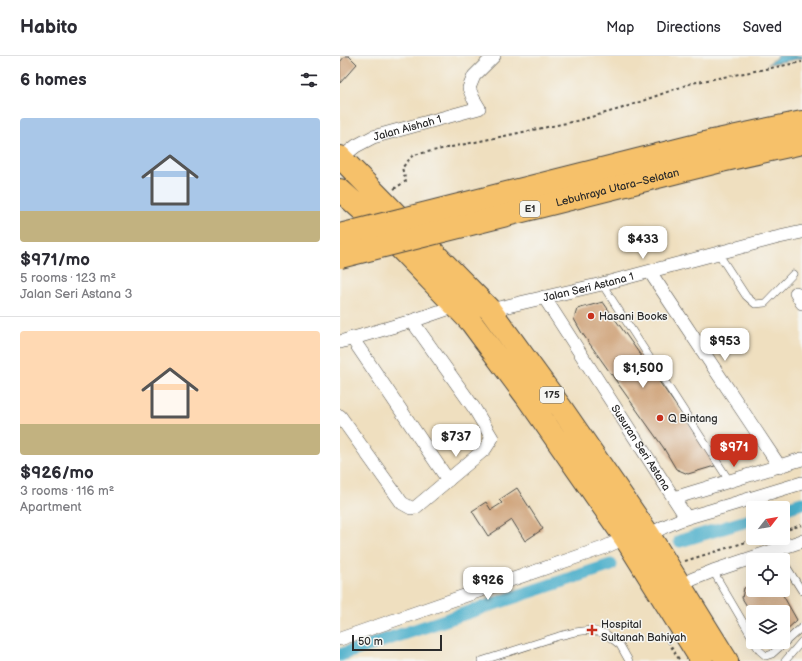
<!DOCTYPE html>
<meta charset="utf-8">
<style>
:root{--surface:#fff;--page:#f2f2f3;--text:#2b2b33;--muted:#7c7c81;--line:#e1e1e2;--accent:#c8321e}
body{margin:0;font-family:"Balsamiq Sans",sans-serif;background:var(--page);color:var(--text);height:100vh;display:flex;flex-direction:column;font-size:15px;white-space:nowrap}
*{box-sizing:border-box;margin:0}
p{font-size:13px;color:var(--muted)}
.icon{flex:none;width:22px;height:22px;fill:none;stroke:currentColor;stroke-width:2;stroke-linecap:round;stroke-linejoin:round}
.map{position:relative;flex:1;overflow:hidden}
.details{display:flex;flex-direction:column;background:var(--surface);width:340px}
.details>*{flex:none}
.needle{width:26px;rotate:59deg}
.tools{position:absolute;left:406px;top:445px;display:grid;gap:8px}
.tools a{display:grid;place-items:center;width:44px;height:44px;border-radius:4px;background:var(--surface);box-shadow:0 4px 16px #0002;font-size:20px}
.scale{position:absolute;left:12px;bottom:10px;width:90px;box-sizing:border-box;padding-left:4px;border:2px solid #2b2b2b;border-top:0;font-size:11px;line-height:14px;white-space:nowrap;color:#2b2b2b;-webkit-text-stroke:3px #f6f6f2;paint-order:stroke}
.price{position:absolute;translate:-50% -34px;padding:0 9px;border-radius:8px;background:#fff;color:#222;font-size:13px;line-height:26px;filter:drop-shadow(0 1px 2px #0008)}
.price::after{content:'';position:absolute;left:50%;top:24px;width:12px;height:9px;margin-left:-6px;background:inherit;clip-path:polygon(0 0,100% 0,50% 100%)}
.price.current{background:var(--accent);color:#fff}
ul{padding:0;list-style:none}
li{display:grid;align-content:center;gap:8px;height:212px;padding:0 20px}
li+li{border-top:1px solid var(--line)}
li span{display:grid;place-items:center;height:124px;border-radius:4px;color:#555}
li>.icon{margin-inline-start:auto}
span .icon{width:72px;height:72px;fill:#fffc;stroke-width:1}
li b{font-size:17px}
h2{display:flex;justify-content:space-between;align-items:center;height:48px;padding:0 20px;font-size:17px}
header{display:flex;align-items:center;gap:24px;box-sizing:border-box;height:56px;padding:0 20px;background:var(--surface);border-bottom:1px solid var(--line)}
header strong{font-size:19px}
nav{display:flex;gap:22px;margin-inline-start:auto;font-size:14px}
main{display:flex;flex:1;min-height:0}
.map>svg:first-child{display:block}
.water{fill:#4bafca;stroke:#3b6d7a}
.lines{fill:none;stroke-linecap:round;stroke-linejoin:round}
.canal{stroke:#4bafca;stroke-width:13}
.building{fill:#cea076}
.lane-casing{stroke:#484641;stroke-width:8}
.street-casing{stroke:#484641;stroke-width:14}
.highway-casing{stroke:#484641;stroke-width:24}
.path{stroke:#484641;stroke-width:2;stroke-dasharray:3 3;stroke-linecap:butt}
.lane{stroke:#fff;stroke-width:7}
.street{stroke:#fff;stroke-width:13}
.highway{stroke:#f6c16b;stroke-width:22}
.highway-bridge-casing{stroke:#484641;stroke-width:24;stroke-linecap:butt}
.highway-bridge{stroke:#f6c16b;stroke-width:22}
.poi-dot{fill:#c8321e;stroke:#f6f6f2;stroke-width:1.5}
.labels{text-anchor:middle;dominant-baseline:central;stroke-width:3;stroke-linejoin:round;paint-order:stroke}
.shield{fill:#f6f6f2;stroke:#686867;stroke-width:1}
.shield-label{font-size:10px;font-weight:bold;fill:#2b2b2b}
.street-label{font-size:11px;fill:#2b2b2b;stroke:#f6f6f2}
.poi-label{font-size:11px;fill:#2b2b2b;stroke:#f6f6f2;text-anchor:start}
</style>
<header>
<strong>Habito</strong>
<nav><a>Map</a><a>Directions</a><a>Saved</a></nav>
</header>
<main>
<section class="details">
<h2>6 homes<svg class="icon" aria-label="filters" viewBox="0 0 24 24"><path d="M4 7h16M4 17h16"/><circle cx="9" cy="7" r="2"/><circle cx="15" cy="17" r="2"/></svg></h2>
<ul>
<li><span style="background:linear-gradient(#a9c7e8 75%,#c2b280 0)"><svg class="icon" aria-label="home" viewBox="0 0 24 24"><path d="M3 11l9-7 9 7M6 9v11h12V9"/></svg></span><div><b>$971/mo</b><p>5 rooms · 123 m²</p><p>Jalan Seri Astana 3</p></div></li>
<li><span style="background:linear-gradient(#ffd9b3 75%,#c2b280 0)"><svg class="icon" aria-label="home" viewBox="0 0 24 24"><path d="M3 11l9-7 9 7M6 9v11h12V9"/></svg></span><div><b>$926/mo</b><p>3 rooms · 116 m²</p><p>Apartment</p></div></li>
</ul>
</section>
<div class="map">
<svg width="462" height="605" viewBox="0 0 462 605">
<rect width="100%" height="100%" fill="#f6f6f2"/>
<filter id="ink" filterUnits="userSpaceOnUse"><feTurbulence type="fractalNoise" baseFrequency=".025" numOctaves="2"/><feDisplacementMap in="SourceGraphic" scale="8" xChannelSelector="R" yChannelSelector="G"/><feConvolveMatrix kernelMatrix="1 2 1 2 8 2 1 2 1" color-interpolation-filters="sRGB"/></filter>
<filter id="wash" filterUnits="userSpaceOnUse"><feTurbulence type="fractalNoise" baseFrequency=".012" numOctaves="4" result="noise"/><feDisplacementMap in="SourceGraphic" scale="16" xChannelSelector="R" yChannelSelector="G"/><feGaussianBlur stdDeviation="0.9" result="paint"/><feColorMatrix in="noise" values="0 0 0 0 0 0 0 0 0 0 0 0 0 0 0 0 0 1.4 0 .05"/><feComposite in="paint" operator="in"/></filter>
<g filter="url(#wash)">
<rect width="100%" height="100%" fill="#efdfbf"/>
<path class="water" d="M 438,0 L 462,0 L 462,2 L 428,8 Z"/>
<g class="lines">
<path class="canal" d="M 443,453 L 462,447
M 340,485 L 413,463
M 0,599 L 271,509"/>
</g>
<g id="blocks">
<path class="building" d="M 5,0 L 9,0 L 17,8 L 0,27 L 0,6 Z
M 263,246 L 378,409 L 348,418 L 336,413 L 323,391 L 242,277 L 234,263 L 237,253 Z
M 177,432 L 203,473 L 185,485 L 172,464 L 148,480 L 132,455 L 146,446 L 151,454 L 162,447 L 159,444 Z
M 413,529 L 413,534 L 440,534 L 457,564 L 443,577 L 443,556 L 413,556 L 413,560 L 402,542 L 404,532 Z"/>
</g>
</g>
<g filter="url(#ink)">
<use href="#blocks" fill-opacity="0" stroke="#484641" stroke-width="1"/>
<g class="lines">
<g class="lane-casing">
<path id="lane" d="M 378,197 L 406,240 L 415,248 L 425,247 L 428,244 L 453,218
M 262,228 L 390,426
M 443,505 L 462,535
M 373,515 L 413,583
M 414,586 L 420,595 L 426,600 L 432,598 L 462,571
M 141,605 L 219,580 L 235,576 L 251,574 L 266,578 L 280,589 L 289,605
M 445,605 L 462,585"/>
</g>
<g class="street-casing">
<g id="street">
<path id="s1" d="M 1,102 L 16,90 L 33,81 L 139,52 L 133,42 L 129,32 L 134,20 L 154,0"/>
<path d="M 310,216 L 440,411"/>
<path d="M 456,237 L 462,247"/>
<path id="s2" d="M 204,241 L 346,461"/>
<path id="s3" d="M 150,254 L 262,228 L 435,182 L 462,176"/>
<path d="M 12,282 L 108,424"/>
<path d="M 0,286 L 72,265 L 116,250"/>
<path d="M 0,360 L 62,447 L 71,452 L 76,451 L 145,393 L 152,382 L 134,352 L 72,265"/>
<path d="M 334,442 L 462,403"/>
<path d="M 309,479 C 335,463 354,460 383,451 C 409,443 436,435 462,427"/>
<path d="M 340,530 L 353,523 L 373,515 L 462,485"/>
<path d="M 0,583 L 263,492 L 285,482"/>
</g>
</g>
<g class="highway-casing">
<path id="highway" d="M 373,85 L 462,66
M 0,101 L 150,254 L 222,353 L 309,479 L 387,605
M 381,105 L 462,87
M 0,134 L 30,161 L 131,266 L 186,340 L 285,482 L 362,605"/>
</g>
<path class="path" d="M 54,133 L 66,125 L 62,112 L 73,99 L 236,65 L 280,53 L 352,27 L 462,6
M 443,475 L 462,469
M 345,505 L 419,482
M 325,580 L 340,605"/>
<use href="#lane" class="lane"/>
<use href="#street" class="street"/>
<use href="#highway" class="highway"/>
<g class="highway-bridge-casing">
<g id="highway-bridge">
<path d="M 0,179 L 373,85"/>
<path id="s4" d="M 0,201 L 381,105"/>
</g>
</g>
<use href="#highway-bridge" class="highway-bridge"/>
</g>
</g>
<g class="poi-dot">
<circle cx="251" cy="260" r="4"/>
<circle cx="320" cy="362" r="4"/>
<path d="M250 568h4v4h4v4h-4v4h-4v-4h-4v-4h4z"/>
</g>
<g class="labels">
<g class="shield">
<rect x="180" y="145" width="20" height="16" rx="3"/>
<rect x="200" y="331" width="24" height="16" rx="3"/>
</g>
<g class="shield-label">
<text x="190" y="153">E1</text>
<text x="212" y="339">175</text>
</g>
<g class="street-label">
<text stroke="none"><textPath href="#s1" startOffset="74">Jalan Aishah 1</textPath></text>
<text stroke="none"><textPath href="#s4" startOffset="286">Lebuhraya Utara–Selatan</textPath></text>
<text stroke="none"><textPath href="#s3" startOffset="101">Jalan Seri Astana 1</textPath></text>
<text stroke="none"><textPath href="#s2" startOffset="179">Susuran Seri Astana</textPath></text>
</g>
<g class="poi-label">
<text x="259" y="260">Hasani Books</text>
<text x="328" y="362">Q Bintang</text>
<text x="261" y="568">Hospital<tspan x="261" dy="13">Sultanah Bahiyah</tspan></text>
</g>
</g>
</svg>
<div class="tools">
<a><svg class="needle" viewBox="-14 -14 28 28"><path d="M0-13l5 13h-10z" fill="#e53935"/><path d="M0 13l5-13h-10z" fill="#7c7c81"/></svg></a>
<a><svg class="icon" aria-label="locate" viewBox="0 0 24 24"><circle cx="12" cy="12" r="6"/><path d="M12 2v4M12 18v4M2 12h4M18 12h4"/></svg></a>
<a><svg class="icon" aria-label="layers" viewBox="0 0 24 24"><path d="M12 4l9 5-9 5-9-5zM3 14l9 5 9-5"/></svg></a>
</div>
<div class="scale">50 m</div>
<b class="price" style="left:303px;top:204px">$433</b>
<b class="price" style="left:385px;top:306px">$953</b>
<b class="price" style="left:303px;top:333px">$1,500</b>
<b class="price" style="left:116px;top:402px">$737</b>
<b class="price current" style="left:394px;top:412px">$971</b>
<b class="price" style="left:148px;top:545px">$926</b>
</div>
</main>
